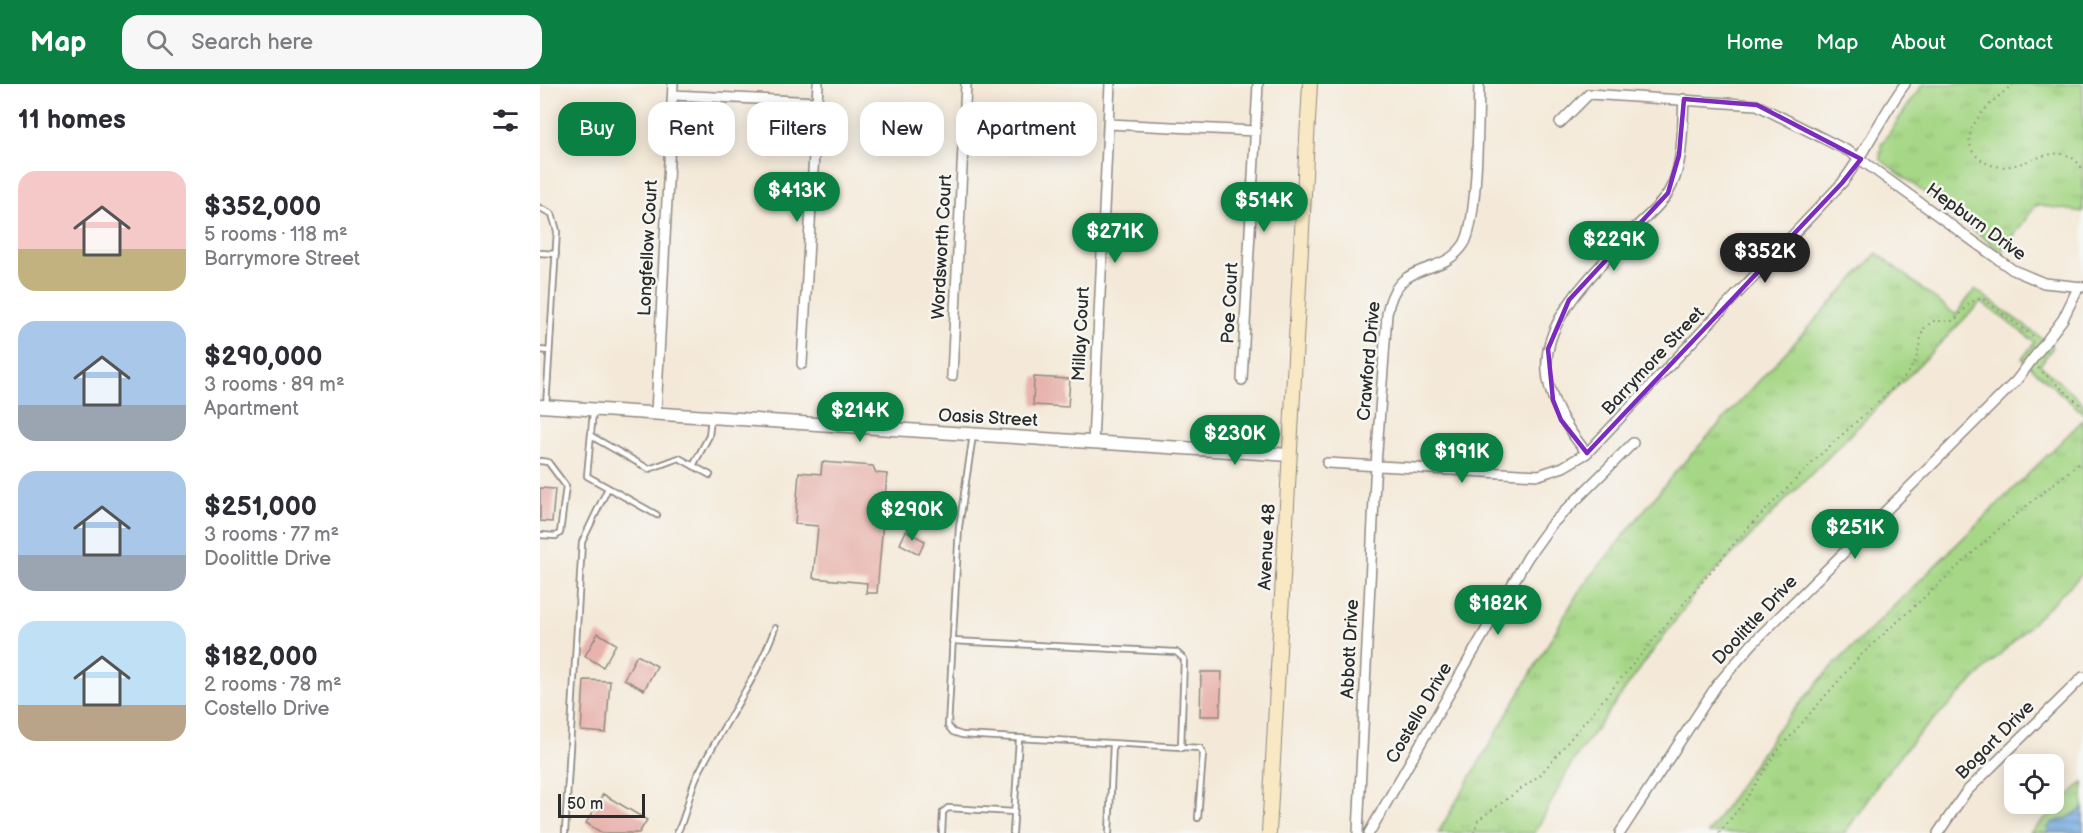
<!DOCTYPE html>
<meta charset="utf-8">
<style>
:root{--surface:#fff;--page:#f7f7f7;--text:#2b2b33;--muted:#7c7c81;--accent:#0b8043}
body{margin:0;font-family:"Balsamiq Sans",sans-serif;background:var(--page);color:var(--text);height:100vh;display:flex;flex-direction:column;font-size:22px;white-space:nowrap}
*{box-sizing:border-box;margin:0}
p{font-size:20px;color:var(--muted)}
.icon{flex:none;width:33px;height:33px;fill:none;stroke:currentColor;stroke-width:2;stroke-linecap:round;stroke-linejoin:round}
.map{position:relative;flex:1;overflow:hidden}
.details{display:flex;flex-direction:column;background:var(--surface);width:540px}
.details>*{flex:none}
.guide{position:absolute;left:18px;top:18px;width:570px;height:54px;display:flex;gap:12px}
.controls{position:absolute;left:1464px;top:670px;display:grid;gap:12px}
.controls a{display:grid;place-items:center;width:60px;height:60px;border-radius:12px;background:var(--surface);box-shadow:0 3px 15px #0003;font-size:30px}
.scale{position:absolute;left:18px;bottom:15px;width:87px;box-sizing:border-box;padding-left:6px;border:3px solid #2b2b2b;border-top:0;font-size:16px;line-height:21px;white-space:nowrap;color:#2b2b2b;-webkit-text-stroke:4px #f6f6f2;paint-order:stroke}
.price{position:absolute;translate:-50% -51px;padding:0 14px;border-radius:21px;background:var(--accent);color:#fff;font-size:20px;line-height:39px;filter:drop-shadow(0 2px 3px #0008)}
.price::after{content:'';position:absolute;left:50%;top:36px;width:18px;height:14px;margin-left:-9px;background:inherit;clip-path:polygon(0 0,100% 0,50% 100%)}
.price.on{background:#222;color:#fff}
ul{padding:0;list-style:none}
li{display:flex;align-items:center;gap:18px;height:150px;padding:0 18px}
li span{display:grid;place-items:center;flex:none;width:168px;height:120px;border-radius:18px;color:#555}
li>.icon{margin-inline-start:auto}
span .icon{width:72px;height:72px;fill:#fffc;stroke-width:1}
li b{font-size:26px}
h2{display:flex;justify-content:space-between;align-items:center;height:72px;padding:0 18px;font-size:26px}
.tag{padding:0 21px;border-radius:18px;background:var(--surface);box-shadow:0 3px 15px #0003;font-size:21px;line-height:54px}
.tag.on{background:var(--accent);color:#fff}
header{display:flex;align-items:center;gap:36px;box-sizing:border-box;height:84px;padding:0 30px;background:var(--accent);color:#fff}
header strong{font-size:28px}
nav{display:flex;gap:33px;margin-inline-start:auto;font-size:21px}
.search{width:420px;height:54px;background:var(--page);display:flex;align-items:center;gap:15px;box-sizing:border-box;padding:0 21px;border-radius:18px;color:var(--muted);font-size:22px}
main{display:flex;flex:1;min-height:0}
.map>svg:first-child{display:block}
.grass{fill:url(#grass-tufts);stroke:#688158;stroke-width:1.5}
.water{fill:url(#water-rules);stroke:#506a86;stroke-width:1.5}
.building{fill:#e8b3ad}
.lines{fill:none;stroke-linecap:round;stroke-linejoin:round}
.service-casing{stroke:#908a82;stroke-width:8}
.minor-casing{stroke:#908a82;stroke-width:12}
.tertiary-casing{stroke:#908a82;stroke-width:15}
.secondary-casing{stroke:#908a82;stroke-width:16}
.path{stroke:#908a82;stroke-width:2;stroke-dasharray:1.5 4.5;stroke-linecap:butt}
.service{stroke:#fff;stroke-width:4.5}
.minor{stroke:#fff;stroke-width:9}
.tertiary{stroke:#fff;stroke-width:12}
.secondary{stroke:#f8e8c3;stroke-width:14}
.marked{fill:none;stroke:#7b2cbf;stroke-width:4.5;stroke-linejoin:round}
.labels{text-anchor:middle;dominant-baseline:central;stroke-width:5;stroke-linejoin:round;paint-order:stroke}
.street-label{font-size:18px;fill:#2b2b2b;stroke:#f6f6f2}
</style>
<header>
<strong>Map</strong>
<div class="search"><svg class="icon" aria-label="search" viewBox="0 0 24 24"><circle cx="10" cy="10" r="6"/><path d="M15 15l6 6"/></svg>Search here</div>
<nav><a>Home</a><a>Map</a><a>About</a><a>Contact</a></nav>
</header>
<main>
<section class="details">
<h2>11 homes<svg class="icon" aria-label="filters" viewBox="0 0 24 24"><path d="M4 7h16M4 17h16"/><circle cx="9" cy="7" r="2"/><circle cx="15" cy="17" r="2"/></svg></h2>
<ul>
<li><span style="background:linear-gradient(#f6c9c9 65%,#c2b280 0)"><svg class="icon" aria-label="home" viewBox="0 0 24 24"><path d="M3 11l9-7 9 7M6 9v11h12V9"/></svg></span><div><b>$352,000</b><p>5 rooms · 118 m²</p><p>Barrymore Street</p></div></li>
<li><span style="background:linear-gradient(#a9c7e8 70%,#9aa5b1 0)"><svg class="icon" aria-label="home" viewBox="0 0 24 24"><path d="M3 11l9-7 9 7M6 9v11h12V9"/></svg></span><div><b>$290,000</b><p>3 rooms · 89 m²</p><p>Apartment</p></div></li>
<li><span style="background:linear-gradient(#a9c7e8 70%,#9aa5b1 0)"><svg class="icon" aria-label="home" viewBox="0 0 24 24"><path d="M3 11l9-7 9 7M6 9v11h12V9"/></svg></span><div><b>$251,000</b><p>3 rooms · 77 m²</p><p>Doolittle Drive</p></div></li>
<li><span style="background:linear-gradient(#bfe0f5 70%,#b9a48a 0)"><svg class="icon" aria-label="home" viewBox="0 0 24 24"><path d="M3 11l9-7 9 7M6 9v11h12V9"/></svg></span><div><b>$182,000</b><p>2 rooms · 78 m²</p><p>Costello Drive</p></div></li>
</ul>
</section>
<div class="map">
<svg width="1543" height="749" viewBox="0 0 1543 749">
<defs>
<pattern id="grass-tufts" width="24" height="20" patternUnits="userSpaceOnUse" patternTransform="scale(1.5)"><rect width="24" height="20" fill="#a6d786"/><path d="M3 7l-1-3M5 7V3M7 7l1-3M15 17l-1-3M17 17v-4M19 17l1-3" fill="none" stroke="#8fb974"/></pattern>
<pattern id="water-rules" width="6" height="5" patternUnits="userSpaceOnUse" patternTransform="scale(1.5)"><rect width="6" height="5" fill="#74aae2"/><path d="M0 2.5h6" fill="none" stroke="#5f8bb7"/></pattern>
</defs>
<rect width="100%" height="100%" fill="#f6f6f2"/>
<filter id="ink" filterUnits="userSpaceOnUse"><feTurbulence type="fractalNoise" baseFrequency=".0167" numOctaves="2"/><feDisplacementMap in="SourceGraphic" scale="12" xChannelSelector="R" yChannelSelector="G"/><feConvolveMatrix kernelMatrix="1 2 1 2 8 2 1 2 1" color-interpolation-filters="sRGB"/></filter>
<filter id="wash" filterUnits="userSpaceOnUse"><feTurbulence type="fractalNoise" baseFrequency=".008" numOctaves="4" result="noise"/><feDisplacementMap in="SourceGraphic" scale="24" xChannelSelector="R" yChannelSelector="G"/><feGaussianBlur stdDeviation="1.35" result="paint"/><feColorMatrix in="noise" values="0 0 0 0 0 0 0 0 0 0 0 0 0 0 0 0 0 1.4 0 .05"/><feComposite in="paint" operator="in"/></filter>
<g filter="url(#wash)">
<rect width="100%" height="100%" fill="#f4e9d8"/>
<path class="grass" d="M 1383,0 L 1543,0 L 1543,128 L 1496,121 L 1462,168 L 1340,75 L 1341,61 Z
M 1337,169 L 1416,231 L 1435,205 L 1513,263 L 1500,281 L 1543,319 L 1543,329 L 1482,275 L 1495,258 L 1441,218 L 1158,505 L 1033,677 L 995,749 L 898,749 L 1039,507 L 1136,387 Z
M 1543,336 L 1543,489 L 1374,655 L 1343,693 L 1305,749 L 1168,749 L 1237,646 L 1287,588 Z
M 1543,698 L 1543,749 L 1490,749 Z"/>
<path class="water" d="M 1543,724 L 1543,749 L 1507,749 C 1510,735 1514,739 1525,735 C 1531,733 1538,727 1543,724 Z"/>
<g id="blocks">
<path class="building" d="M 494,293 L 530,295 L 528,323 L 493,321 Z
M 282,378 L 333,382 L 336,389 L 347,390 L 337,509 L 326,509 L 327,499 L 273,494 L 278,442 L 255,440 L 259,388 L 281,390 Z
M 0,404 L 15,405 L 12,438 L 0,437 Z
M 366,447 L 385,457 L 379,470 L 360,460 Z
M 58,549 L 76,560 L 63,583 L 45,572 Z
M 97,571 L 117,582 L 104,606 L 84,595 Z
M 661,588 L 682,588 L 680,632 L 660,632 Z
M 44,596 L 70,597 L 66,649 L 41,647 Z
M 63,710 L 107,736 L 99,749 L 62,749 L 46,739 Z"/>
</g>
</g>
<g filter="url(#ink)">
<use href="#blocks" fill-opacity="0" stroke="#908a82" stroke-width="1.5"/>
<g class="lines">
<g class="service-casing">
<path id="service" d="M 0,124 L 12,130 L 17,147 L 6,322
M 0,169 L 16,170
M 0,266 L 9,267
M 53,328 L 47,392 L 117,431
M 433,351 L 419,443 L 408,642 L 413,648 L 422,651 L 660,664 L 663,670 L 658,734
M 51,352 L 109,385 L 139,374 L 170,391
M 0,377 L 8,378 L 26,402 L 20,449 L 16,452 L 0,451
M 153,382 L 169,352 L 171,334
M 412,557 L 636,568 L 644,575 L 641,664
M 25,749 L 42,458 L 68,404
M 137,749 C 147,731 148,711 157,692 C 182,642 216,597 235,544
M 402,749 L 403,728 L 408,724 L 474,728
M 473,749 L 479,655
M 569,749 L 573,660"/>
</g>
<g class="minor-casing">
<path id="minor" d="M 133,11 L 277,18
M 1020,39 L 1049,10 L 1217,21 L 1310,68 L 1473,186 L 1504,199 L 1543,203
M 568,40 L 716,47
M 262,280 L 278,0
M 412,292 L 426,0
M 702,296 L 718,0
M 116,329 L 133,0
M 553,358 L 570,0
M 1047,369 C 964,269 1024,222 1094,145 C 1105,134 1120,122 1128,109 C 1144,83 1142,44 1144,15
M 787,379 L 999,391 L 1023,383 L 1047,369 L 1302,99 C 1326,68 1341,32 1365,0
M 818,749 L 835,395 L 847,230 C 857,172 900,196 924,160 C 938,138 938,32 939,0
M 829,749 L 988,473 L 1011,441 L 1093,359
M 1080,749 L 1177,601 L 1213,559 L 1476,297 L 1523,235 L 1538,204
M 1398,749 L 1426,708 L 1543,593"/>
</g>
<g class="tertiary-casing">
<path id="tertiary" d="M 0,322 L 750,371"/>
</g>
<g class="secondary-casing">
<path id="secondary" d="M 729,749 L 770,0"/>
</g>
<path class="path" d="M 1473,0 C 1456,15 1418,42 1433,68 C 1470,112 1515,39 1543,86
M 1498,284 L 1543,323
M 934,749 L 938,736 L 1000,691 L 1203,449 L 1280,371 L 1364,294 L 1376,276 L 1383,245 L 1393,237 L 1414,237 L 1431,218 L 1442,214 L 1496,255
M 1179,749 L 1205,717 L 1235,670 L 1320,572 L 1462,442 L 1543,376"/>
<use href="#service" class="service"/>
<use href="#minor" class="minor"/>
<use href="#tertiary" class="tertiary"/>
<use href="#secondary" class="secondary"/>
</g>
</g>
<path class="marked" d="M 1144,15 L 1217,21 L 1321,75 L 1302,99 L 1047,369 L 1021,336 L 1013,316 L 1008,265 L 1029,216 L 1128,109 L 1139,71 Z"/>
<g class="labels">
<g class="street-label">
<text transform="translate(1436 138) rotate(36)">Hepburn Drive</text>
<text transform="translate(402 163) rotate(-87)">Wordsworth Court</text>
<text transform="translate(108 164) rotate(-87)">Longfellow Court</text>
<text transform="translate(690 219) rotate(-87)">Poe Court</text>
<text transform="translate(541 250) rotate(-87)">Millay Court</text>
<text transform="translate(829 277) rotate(-85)">Crawford Drive</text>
<text transform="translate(1113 277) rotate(-47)">Barrymore Street</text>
<text transform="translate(448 334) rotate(3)">Oasis Street</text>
<text transform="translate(727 463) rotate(-87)">Avenue 48</text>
<text transform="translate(1215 536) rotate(-47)">Doolittle Drive</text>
<text transform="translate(810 565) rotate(-87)">Abbott Drive</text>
<text transform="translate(879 629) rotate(-60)">Costello Drive</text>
<text transform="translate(1455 656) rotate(-45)">Bogart Drive</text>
</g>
</g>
</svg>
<div class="controls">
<a><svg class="icon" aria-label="locate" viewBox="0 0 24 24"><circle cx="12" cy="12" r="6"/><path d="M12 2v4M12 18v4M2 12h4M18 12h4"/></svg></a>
</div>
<div class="scale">50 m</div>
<b class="price" style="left:257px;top:139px">$413K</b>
<b class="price" style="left:724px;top:149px">$514K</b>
<b class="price" style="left:575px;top:180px">$271K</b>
<b class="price" style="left:1074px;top:188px">$229K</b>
<b class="price on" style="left:1225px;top:200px">$352K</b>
<b class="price" style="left:320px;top:359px">$214K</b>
<b class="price" style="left:695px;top:382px">$230K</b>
<b class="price" style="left:922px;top:400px">$191K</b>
<b class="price" style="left:372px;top:458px">$290K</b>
<b class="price" style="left:1315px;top:476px">$251K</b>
<b class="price" style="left:958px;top:552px">$182K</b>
<div class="guide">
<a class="tag on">Buy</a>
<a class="tag">Rent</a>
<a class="tag">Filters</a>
<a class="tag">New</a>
<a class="tag">Apartment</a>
</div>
</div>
</main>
